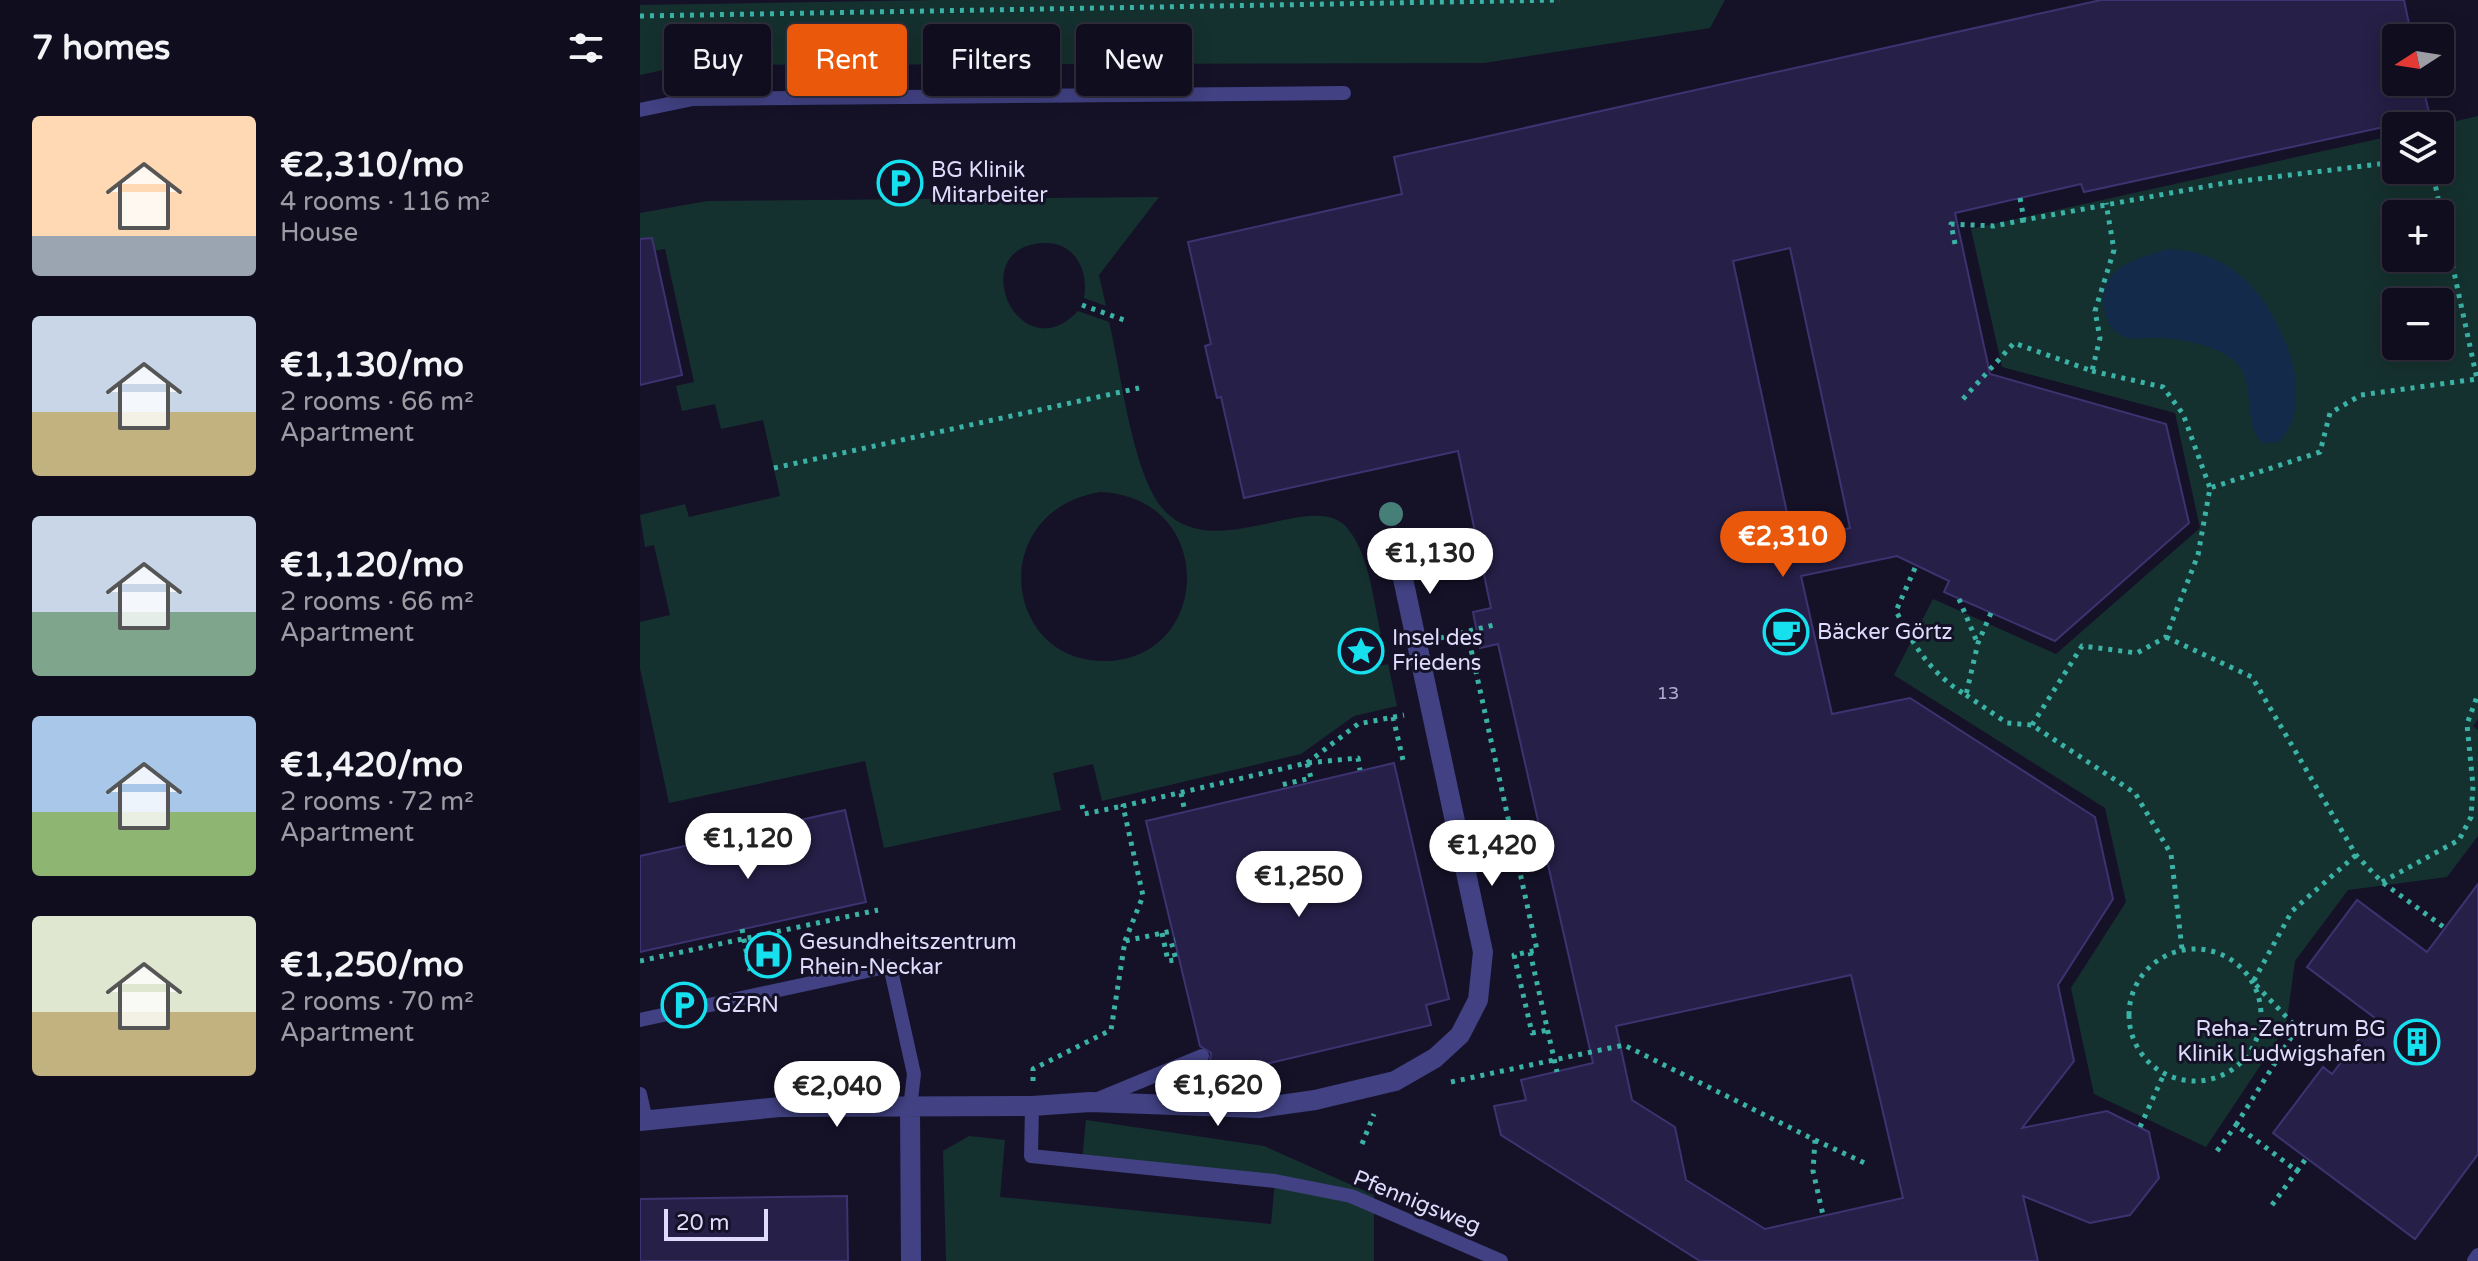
<!DOCTYPE html>
<meta charset="utf-8">
<style>
:root{--surface:#100e1e;--page:#1e1c2b;--text:#f1f3f6;--muted:#9c9ca4;--line:#302e3c;--accent:#ea580c}
body{margin:0;font-family:"Varela Round",sans-serif;background:var(--page);color:var(--text);height:100vh;display:flex;flex-direction:column;font-size:30px;white-space:nowrap}
*{box-sizing:border-box;margin:0}
p{font-size:26px;color:var(--muted)}
.icon{flex:none;width:44px;height:44px;fill:none;stroke:currentColor;stroke-width:2;stroke-linecap:round;stroke-linejoin:round}
.map{position:relative;flex:1;overflow:hidden}
.sheet{display:flex;flex-direction:column;background:var(--surface);width:640px}
.sheet>*{flex:none}
.banner{position:absolute;left:24px;top:24px;width:760px;height:72px;display:flex;gap:16px}
.needle{width:52px;rotate:258deg}
.fabs{position:absolute;left:1742px;top:24px;display:grid;gap:16px}
.fabs a{display:grid;place-items:center;width:72px;height:72px;border-radius:8px;background:var(--surface);box-shadow:0 4px 20px #0003,0 0 0 2px var(--line);font-size:40px}
.scale{position:absolute;left:24px;bottom:20px;width:104px;box-sizing:border-box;padding-left:8px;border:4px solid #dedbfc;border-top:0;font-size:22px;line-height:28px;white-space:nowrap;color:#dedbfc;-webkit-text-stroke:6px #151228;paint-order:stroke}
.price{position:absolute;translate:-50% -68px;padding:0 18px;border-radius:28px;background:#fff;color:#222;font-size:26px;line-height:52px;filter:drop-shadow(0 2px 4px #0008)}
.price::after{content:'';position:absolute;left:50%;top:48px;width:24px;height:18px;margin-left:-12px;background:inherit;clip-path:polygon(0 0,100% 0,50% 100%)}
.price.current{background:var(--accent);color:#fff}
ul{padding:0;list-style:none}
li{display:flex;align-items:center;gap:24px;height:200px;padding:0 32px}
li span{display:grid;place-items:center;flex:none;width:224px;height:160px;border-radius:8px;color:#555}
li>.icon{margin-inline-start:auto}
span .icon{width:96px;height:96px;fill:#fffc;stroke-width:1}
li b{font-size:34px}
h2{display:flex;justify-content:space-between;align-items:center;height:96px;padding:0 32px;font-size:34px}
.chip{padding:0 28px;border-radius:8px;background:var(--surface);box-shadow:0 4px 20px #0003,0 0 0 2px var(--line);font-size:28px;line-height:72px}
.chip.current{background:var(--accent);color:#fff}
main{display:flex;flex:1;min-height:0}
.map>svg:first-child{display:block}
.green{fill:#15312f;fill-rule:evenodd}
.water{fill:#132a4b}
.building{fill:#261f47;stroke:#3d3371;stroke-width:2;fill-rule:evenodd}
.lines{fill:none;stroke-linecap:round;stroke-linejoin:round}
.path{stroke:#3ab2a6;stroke-width:5;stroke-dasharray:4 6;stroke-linecap:butt}
.lane{stroke:#414183;stroke-width:14}
.street{stroke:#414183;stroke-width:20}
.tree{fill:#457f78}
.labels{text-anchor:middle;dominant-baseline:central;stroke-width:6;stroke-linejoin:round;paint-order:stroke}
.number-label{font-size:18px;fill:#b0accf}
.poi-label{font-size:22px;fill:#dedbfc;stroke:#151228;text-anchor:start}
.street-label{font-size:22px;fill:#dedbfc;stroke:#151228}
</style>
<main>
<section class="sheet">
<h2>7 homes<svg class="icon" aria-label="filters" viewBox="0 0 24 24"><path d="M4 7h16M4 17h16"/><circle cx="9" cy="7" r="2"/><circle cx="15" cy="17" r="2"/></svg></h2>
<ul>
<li><span style="background:linear-gradient(#ffd9b3 75%,#9aa5b1 0)"><svg class="icon" aria-label="home" viewBox="0 0 24 24"><path d="M3 11l9-7 9 7M6 9v11h12V9"/></svg></span><div><b>€2,310/mo</b><p>4 rooms · 116 m²</p><p>House</p></div></li>
<li><span style="background:linear-gradient(#c9d6e8 60%,#c2b280 0)"><svg class="icon" aria-label="home" viewBox="0 0 24 24"><path d="M3 11l9-7 9 7M6 9v11h12V9"/></svg></span><div><b>€1,130/mo</b><p>2 rooms · 66 m²</p><p>Apartment</p></div></li>
<li><span style="background:linear-gradient(#c9d6e8 60%,#7fa58c 0)"><svg class="icon" aria-label="home" viewBox="0 0 24 24"><path d="M3 11l9-7 9 7M6 9v11h12V9"/></svg></span><div><b>€1,120/mo</b><p>2 rooms · 66 m²</p><p>Apartment</p></div></li>
<li><span style="background:linear-gradient(#a9c7e8 60%,#8fb573 0)"><svg class="icon" aria-label="home" viewBox="0 0 24 24"><path d="M3 11l9-7 9 7M6 9v11h12V9"/></svg></span><div><b>€1,420/mo</b><p>2 rooms · 72 m²</p><p>Apartment</p></div></li>
<li><span style="background:linear-gradient(#dfe7d0 60%,#c2b280 0)"><svg class="icon" aria-label="home" viewBox="0 0 24 24"><path d="M3 11l9-7 9 7M6 9v11h12V9"/></svg></span><div><b>€1,250/mo</b><p>2 rooms · 70 m²</p><p>Apartment</p></div></li>
</ul>
</section>
<div class="map">
<svg width="1838" height="1261" viewBox="0 0 1838 1261">
<rect width="100%" height="100%" fill="#151228"/>
<path class="green" d="M 297,0 L 1085,0 L 1070,28 L 844,63 L 46,65 L 0,75 L 0,5 Z
M 1838,116 L 1838,719 L 1833,726 L 1838,730 L 1838,836 L 1807,877 L 1708,890 L 1655,961 L 1646,1027 L 1566,1147 L 1454,1094 L 1431,988 L 1486,902 L 1465,808 L 1254,675 L 1293,599 L 1416,654 L 1560,528 L 1535,413 L 1362,367 L 1331,229 L 1756,135 L 1756,170 L 1800,170 L 1800,126 L 1795,126 ZM 1756,214 L 1800,214 L 1800,258 L 1756,258 ZM 1756,302 L 1800,302 L 1800,346 L 1756,346 Z
M 519,197 L 459,275 L 466,306 L 444,298 C 449,271 435,241 403,243 C 323,247 379,374 438,311 L 469,322 C 481,371 492,473 523,509 C 575,567 675,486 708,529 C 730,556 733,601 741,634 L 718,639 L 711,649 L 714,662 L 725,669 L 748,664 L 757,706 L 714,716 L 661,754 L 462,801 L 453,764 L 413,773 L 421,810 L 244,848 L 225,761 L 29,803 L 0,668 L 0,622 L 30,615 L 14,545 L 5,547 L 0,515 L 45,504 L 49,517 L 140,496 L 123,420 L 81,429 L 75,404 L 42,411 L 36,386 L 54,382 L 25,249 L 0,253 L 0,213 L 67,201 ZM 460,492 C 580,497 572,665 460,661 C 362,657 348,511 460,492 Z
M 446,1120 L 624,1146 L 734,1195 L 734,1261 L 306,1261 L 303,1151 L 329,1136 L 365,1140 L 360,1197 L 631,1224 L 635,1181 L 442,1161 Z"/>
<path class="water" d="M 1529,249 C 1556,250 1582,259 1602,277 C 1640,310 1680,398 1639,442 L 1623,443 C 1599,421 1620,381 1592,359 C 1572,344 1540,338 1516,338 C 1506,338 1494,340 1485,337 C 1467,331 1460,307 1464,290 C 1471,263 1506,256 1529,249 Z"/>
<path class="building" d="M 1461,0 L 1764,0 L 1772,38 L 1756,38 L 1756,82 L 1782,82 L 1790,117 L 1444,192 L 1441,184 L 1315,213 L 1350,374 L 1526,424 L 1549,523 L 1415,641 L 1304,592 L 1309,581 L 1257,556 L 1161,576 L 1192,714 L 1270,698 L 1455,817 L 1473,899 L 1418,985 L 1434,1061 L 1382,1128 L 1467,1111 L 1509,1132 L 1519,1178 L 1490,1215 L 1450,1223 L 1383,1196 L 1398,1261 L 1060,1261 L 861,1135 L 854,1106 L 886,1100 L 881,1080 L 953,1063 L 858,644 L 840,648 L 833,612 L 851,608 L 818,451 L 604,498 L 581,397 L 577,398 L 565,346 L 571,344 L 548,242 L 762,194 L 754,157 ZM 1150,248 L 1210,528 L 1153,541 L 1093,261 ZM 1211,975 L 1263,1198 L 1125,1229 L 1046,1180 L 1035,1127 L 992,1100 L 976,1026 Z
M 12,238 L 42,375 L 0,385 L 0,239 Z
M 754,763 L 809,999 L 786,1005 L 791,1025 L 567,1078 L 564,1066 L 570,1061 L 571,1053 L 560,1046 L 506,821 Z
M 205,810 L 226,902 L 0,952 L 0,856 Z
M 1838,884 L 1838,1154 L 1775,1239 L 1633,1133 L 1683,1067 L 1692,1074 L 1735,1018 L 1667,967 L 1717,900 L 1787,952 Z
M 207,1196 L 208,1261 L 0,1261 L 0,1199 Z"/>
<g class="lines">
<path class="path" d="M 0,16 L 920,0
M 1380,198 L 1384,220 L 1585,183 L 1756,162
M 1315,244 L 1311,224 L 1354,226 L 1384,220
M 442,305 L 484,320
M 1452,371 L 1523,387 L 1543,414 L 1570,488
M 1323,399 L 1374,343 L 1452,371 L 1460,338 L 1455,311 L 1474,250 L 1466,203
M 134,468 L 499,388
M 1275,568 L 1256,611 C 1274,646 1291,674 1326,695 L 1338,643 L 1351,613
M 1319,599 L 1337,642
M 827,631 L 897,950 L 874,955 L 892,1033 L 908,1030
M 1526,637 L 1612,677 L 1716,855 L 1742,882 L 1805,928
M 800,638 L 854,625
M 1326,695 L 1367,723 L 1392,725 L 1495,793 L 1531,854 L 1542,949
M 753,717 L 763,760
M 1392,725 L 1442,646 L 1497,653 L 1526,637 L 1558,555 L 1570,488 L 1680,452 L 1690,413 L 1721,395 L 1837,379 L 1792,170
M 667,763 L 718,724 L 764,715
M 668,763 L 718,758 L 720,770
M 541,793 L 545,812
M 442,805 L 444,814 L 483,806
M 79,816 L 85,837
M 1742,882 L 1819,840 L 1831,817 L 1833,786 L 1827,724 L 1838,694
M 102,929 L 110,971
M 522,933 L 528,961 L 536,960 L 531,941 L 535,940
M 485,941 L 503,896 L 483,806 L 667,763 L 671,778 L 641,785 L 642,789
M1489 1015a66 66 0 1 1 132 0a66 66 0 1 1-132 0Z
M 890,952 L 917,1072
M 0,961 L 238,910
M 393,1081 L 393,1069 L 471,1030 L 485,941 L 532,931
M 811,1082 L 984,1045 L 1175,1140 L 1173,1171 L 1183,1215
M 1500,1127 L 1524,1074
M 1175,1140 L 1229,1165
M 722,1144 L 734,1114
M 1577,1151 L 1596,1125
M 1665,1160 L 1657,1171 L 1596,1125 L 1657,1028 L 1613,982 L 1652,911 L 1716,855
M 1632,1205 L 1657,1171"/>
<path class="lane" d="M 0,110 L 53,99 L 704,93
M 0,1020 L 250,966 L 274,1074 L 270,1108
M 0,1094 L 6,1120
M 458,1099 L 562,1056
M 392,1106 L 391,1156 L 635,1181 L 711,1196 L 861,1261
M 1834,1261 L 1838,1255"/>
<path class="street" d="M 270,1108 L 271,1261
M 0,1121 L 140,1107 L 392,1106 L 450,1102 L 619,1108 L 675,1100 L 755,1081 L 795,1058 L 820,1035 L 838,1000 L 843,952 L 759,560"/>
</g>
<circle class="tree" cx="751" cy="514" r="12"/>
<defs>
<g id="parking-ring" transform="scale(2.3)"><circle r="9.5" fill="#151228" stroke="#16e0ee" stroke-width="1.5"/><path d="M-3.5-5.5H1a3.5 3.5 0 0 1 0 7H-1V5.5H-3.5ZM-1-3.4V-.6H.8a1.4 1.4 0 0 0 0-2.8Z" fill="#16e0ee"/></g>
<g id="cafe-ring" transform="scale(2.3)"><circle r="9.5" fill="#151228" stroke="#16e0ee" stroke-width="1.5"/><path d="M-5.5-4.5H6V0H3Q3 3.5 0 3.5H-2.5Q-5.5 3.5-5.5 0ZM3-3.2v2h1.7v-2ZM-6 4.5H4V6H-6Z" fill="#16e0ee"/></g>
<g id="sight-ring" transform="scale(2.3)"><circle r="9.5" fill="#151228" stroke="#16e0ee" stroke-width="1.5"/><path d="M0-6L1.8-2.2L6-1.7L2.9 1.2L3.7 5.4L0 3.3L-3.7 5.4L-2.9 1.2L-6-1.7L-1.8-2.2Z" fill="#16e0ee"/></g>
<g id="hospital-ring" transform="scale(2.3)"><circle r="9.5" fill="#151228" stroke="#16e0ee" stroke-width="1.5"/><path d="M-5-5h3v3.5h4V-5h3V5h-3V1.5h-4V5h-3Z" fill="#16e0ee"/></g>
<g id="building-ring" transform="scale(2.3)"><circle r="9.5" fill="#151228" stroke="#16e0ee" stroke-width="1.5"/><path d="M-4-6H4V6H1V3H-1V6H-4ZM-2.5-4.3h1.7v1.8h-1.7ZM.8-4.3h1.7v1.8H.8ZM-2.5-1h1.7V.8h-1.7ZM.8-1h1.7V.8H.8Z" fill="#16e0ee"/></g>
</defs>
<g fill-rule="evenodd">
<use href="#parking-ring" x="260" y="183"/>
<use href="#cafe-ring" x="1146" y="632"/>
<use href="#sight-ring" x="721" y="651"/>
<use href="#hospital-ring" x="128" y="955"/>
<use href="#parking-ring" x="44" y="1005"/>
<use href="#building-ring" x="1777" y="1042"/>
</g>
<g class="labels">
<g class="number-label">
<text x="1028" y="693">13</text>
</g>
<g class="poi-label">
<text x="291" y="170">BG Klinik<tspan x="291" dy="25">Mitarbeiter</tspan></text>
<text x="1177" y="632">Bäcker Görtz</text>
<text x="752" y="638">Insel des<tspan x="752" dy="25">Friedens</tspan></text>
<text x="159" y="942">Gesundheitszentrum<tspan x="159" dy="25">Rhein-Neckar</tspan></text>
<text x="75" y="1005">GZRN</text>
<text x="1746" y="1029" text-anchor="end">Reha-Zentrum BG<tspan x="1746" dy="25">Klinik Ludwigshafen</tspan></text>
</g>
<g class="street-label">
<text transform="translate(777 1202) rotate(22)">Pfennigsweg</text>
</g>
</g>
</svg>
<div class="fabs">
<a><svg class="needle" viewBox="-14 -14 28 28"><path d="M0-13l5 13h-10z" fill="#e53935"/><path d="M0 13l5-13h-10z" fill="#9c9ca4"/></svg></a>
<a><svg class="icon" aria-label="layers" viewBox="0 0 24 24"><path d="M12 4l9 5-9 5-9-5zM3 14l9 5 9-5"/></svg></a>
<a>+</a>
<a>−</a>
</div>
<div class="scale">20 m</div>
<b class="price current" style="left:1143px;top:579px">€2,310</b>
<b class="price" style="left:790px;top:596px">€1,130</b>
<b class="price" style="left:108px;top:881px">€1,120</b>
<b class="price" style="left:852px;top:888px">€1,420</b>
<b class="price" style="left:659px;top:919px">€1,250</b>
<b class="price" style="left:578px;top:1128px">€1,620</b>
<b class="price" style="left:197px;top:1129px">€2,040</b>
<div class="banner">
<a class="chip">Buy</a>
<a class="chip current">Rent</a>
<a class="chip">Filters</a>
<a class="chip">New</a>
</div>
</div>
</main>
